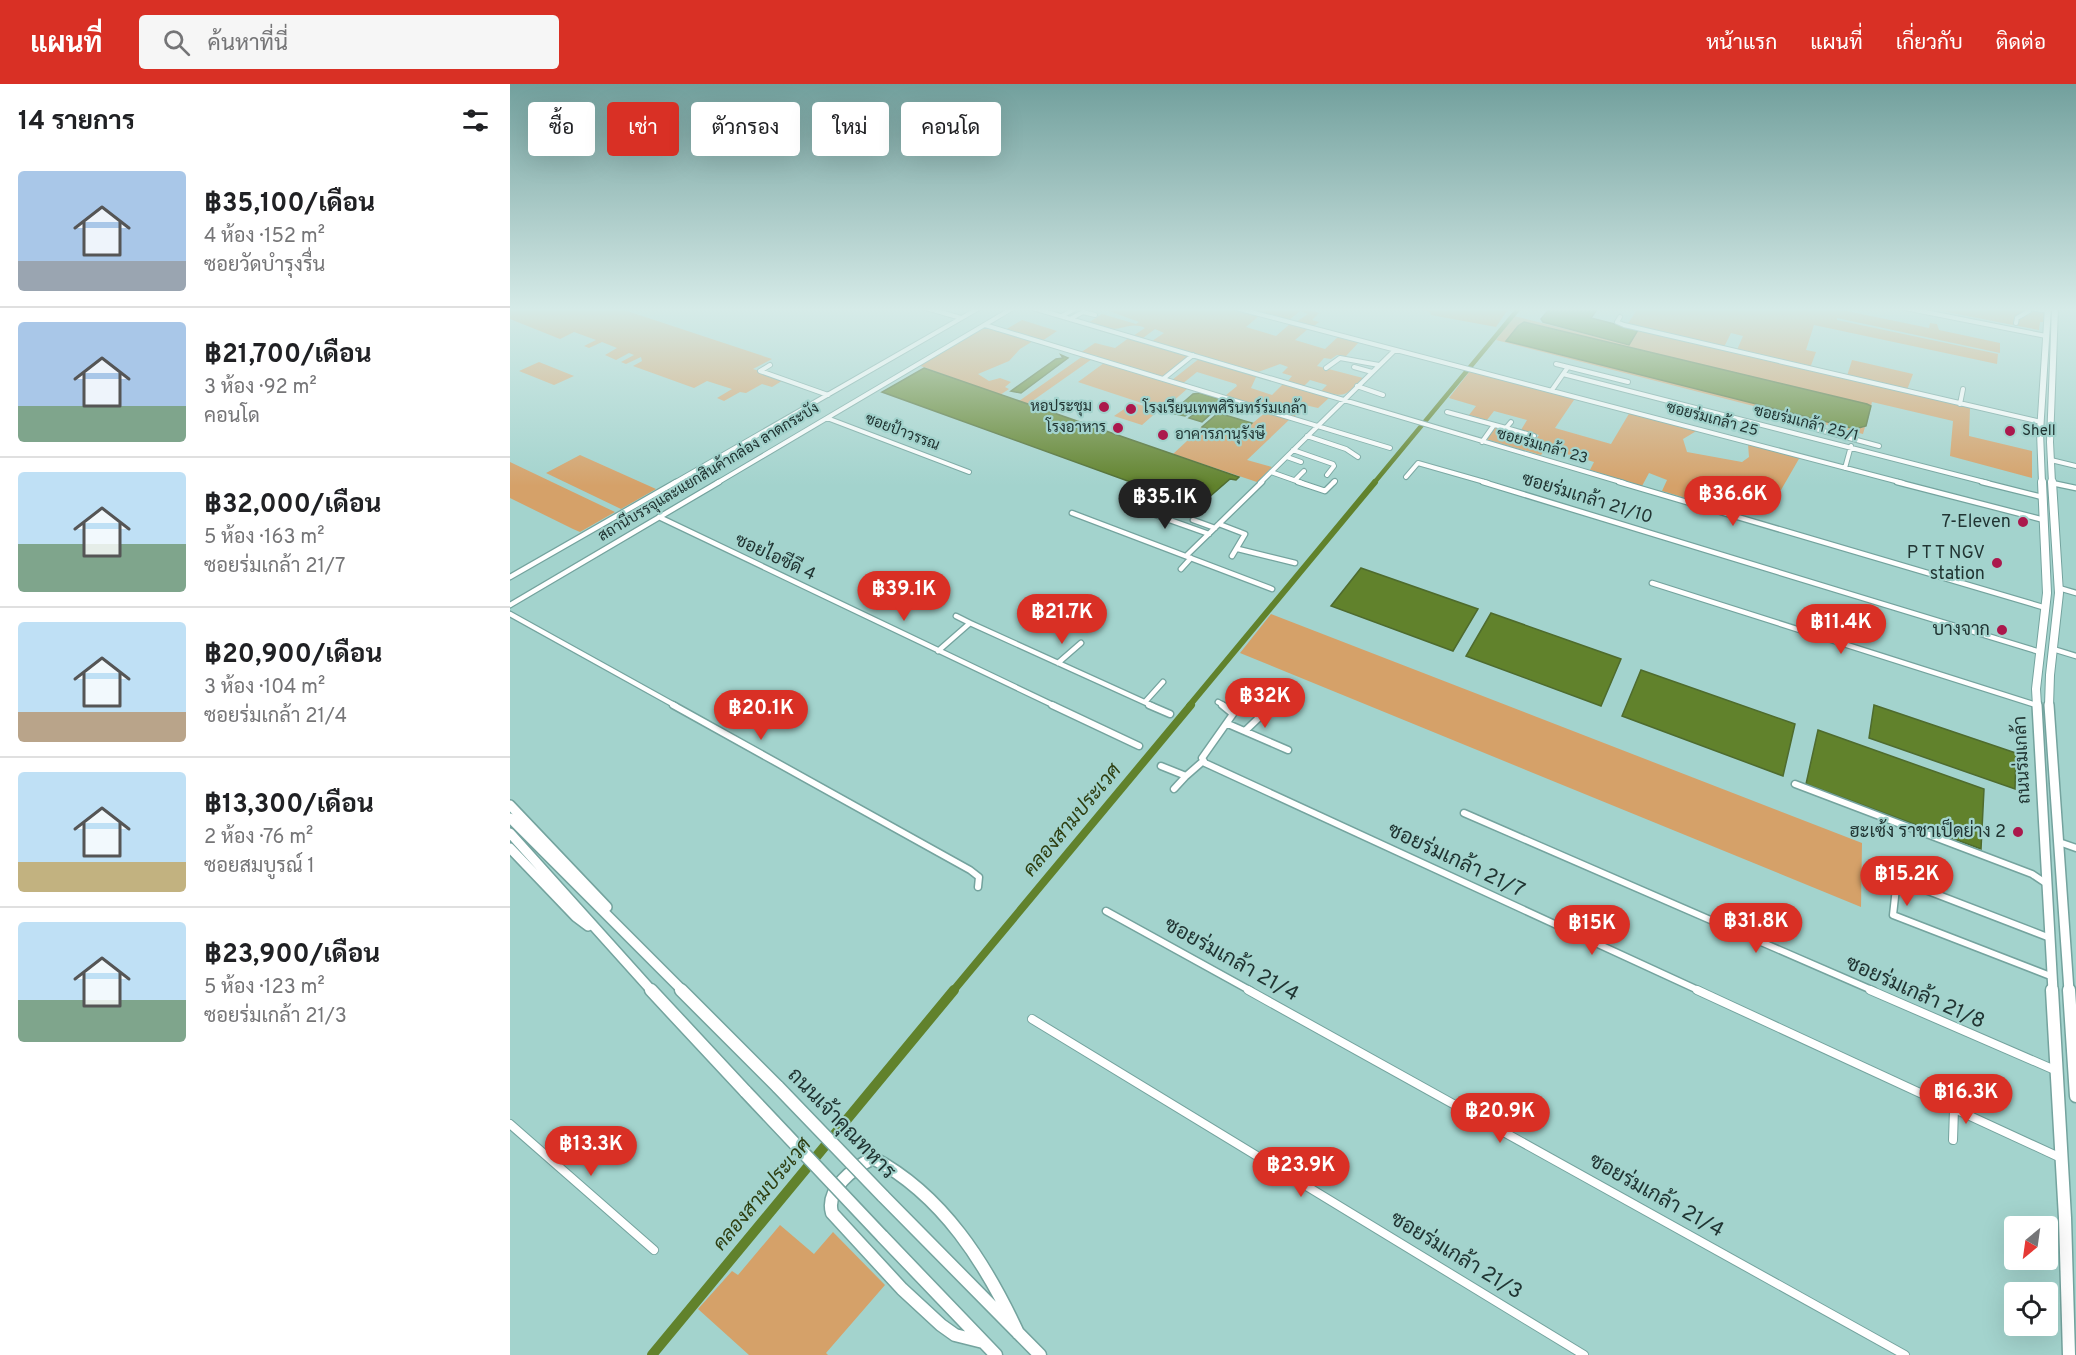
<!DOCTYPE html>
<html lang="th">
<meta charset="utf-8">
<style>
:root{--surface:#fff;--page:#f6f6f6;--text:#202124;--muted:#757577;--line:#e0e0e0;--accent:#d93025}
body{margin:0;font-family:Overpass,Sarabun,sans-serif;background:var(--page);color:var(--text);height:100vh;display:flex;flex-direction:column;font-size:22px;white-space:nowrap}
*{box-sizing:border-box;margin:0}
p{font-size:20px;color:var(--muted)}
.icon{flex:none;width:33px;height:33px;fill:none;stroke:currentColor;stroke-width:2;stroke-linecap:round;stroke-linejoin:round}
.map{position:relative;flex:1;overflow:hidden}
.sheet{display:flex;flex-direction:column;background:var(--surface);width:510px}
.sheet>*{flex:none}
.hud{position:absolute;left:18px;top:18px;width:570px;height:54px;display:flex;gap:12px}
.needle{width:39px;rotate:209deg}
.controls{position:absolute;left:1494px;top:1132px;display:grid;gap:12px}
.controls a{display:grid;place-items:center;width:54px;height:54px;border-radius:6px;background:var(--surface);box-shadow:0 6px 24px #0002;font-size:30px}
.price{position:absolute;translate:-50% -51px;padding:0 14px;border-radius:21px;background:var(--accent);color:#fff;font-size:20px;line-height:39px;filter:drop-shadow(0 2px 3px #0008)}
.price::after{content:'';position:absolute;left:50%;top:36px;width:18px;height:14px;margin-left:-9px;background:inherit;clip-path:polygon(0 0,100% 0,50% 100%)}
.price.current{background:#222;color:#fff}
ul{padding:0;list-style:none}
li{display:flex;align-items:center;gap:18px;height:150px;padding:0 18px}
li+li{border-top:2px solid var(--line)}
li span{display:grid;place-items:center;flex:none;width:168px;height:120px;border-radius:6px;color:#555}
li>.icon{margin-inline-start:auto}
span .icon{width:72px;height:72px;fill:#fffc;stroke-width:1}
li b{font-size:26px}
h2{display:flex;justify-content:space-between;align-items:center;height:72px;padding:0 18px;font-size:26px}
.chip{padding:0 21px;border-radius:6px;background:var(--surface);box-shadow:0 6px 24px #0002;font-size:21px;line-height:54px}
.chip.current{background:var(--accent);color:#fff}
header{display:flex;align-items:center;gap:36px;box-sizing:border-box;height:84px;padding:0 30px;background:var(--accent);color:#fff}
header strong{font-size:28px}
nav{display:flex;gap:33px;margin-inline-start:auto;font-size:21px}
.search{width:420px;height:54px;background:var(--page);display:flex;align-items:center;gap:15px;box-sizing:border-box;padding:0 21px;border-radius:6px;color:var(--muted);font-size:22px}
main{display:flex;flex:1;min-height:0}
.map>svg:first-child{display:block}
.green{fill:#d5a169}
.water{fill:#61822c;stroke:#4e6b2e;stroke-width:1.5}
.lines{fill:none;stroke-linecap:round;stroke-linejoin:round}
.canal-far3{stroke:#61822c;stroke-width:4.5}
.canal-far2{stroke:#61822c;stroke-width:6}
.canal-far1{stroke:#61822c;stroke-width:8}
.canal{stroke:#61822c;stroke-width:10}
.street-far3-casing{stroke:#74a39e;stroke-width:6}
.street-far2-casing{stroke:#74a39e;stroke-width:7}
.street-far1-casing{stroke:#74a39e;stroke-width:9}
.street-casing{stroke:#74a39e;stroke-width:10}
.primary-far3-casing{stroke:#74a39e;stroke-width:8}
.primary-far2-casing{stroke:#74a39e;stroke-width:10}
.primary-far1-casing{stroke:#74a39e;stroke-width:12}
.primary-casing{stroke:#74a39e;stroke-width:15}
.street-far3{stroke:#fff;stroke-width:4}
.street-far2{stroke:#fff;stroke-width:4.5}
.street-far1{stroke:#fff;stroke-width:6}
.street{stroke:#fff;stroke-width:8}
.primary-far3{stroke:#fff;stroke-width:6}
.primary-far2{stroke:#fff;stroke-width:8}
.primary-far1{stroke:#fff;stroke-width:9}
.primary{stroke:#fff;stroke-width:12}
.primary-bridge-casing{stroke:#74a39e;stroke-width:15;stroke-linecap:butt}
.primary-bridge{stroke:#fff;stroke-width:12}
.poi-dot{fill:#ab184c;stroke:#a3d3cd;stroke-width:2}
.labels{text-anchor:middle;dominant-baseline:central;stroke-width:4.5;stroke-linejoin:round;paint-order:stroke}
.far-poi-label{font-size:15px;fill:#213533;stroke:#a3d3cd;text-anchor:start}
.far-street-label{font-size:15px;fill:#213533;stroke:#a3d3cd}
.street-label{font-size:18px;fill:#213533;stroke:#a3d3cd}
.poi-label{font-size:18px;fill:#213533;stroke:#a3d3cd;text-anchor:end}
.water-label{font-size:20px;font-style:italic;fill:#2e3f12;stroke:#a3d3cd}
.near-street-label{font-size:21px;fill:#213533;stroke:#a3d3cd}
</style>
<header>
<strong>แผนที่</strong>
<div class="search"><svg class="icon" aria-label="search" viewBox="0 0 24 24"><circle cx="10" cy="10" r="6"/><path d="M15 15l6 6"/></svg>ค้นหาที่นี่</div>
<nav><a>หน้าแรก</a><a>แผนที่</a><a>เกี่ยวกับ</a><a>ติดต่อ</a></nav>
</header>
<main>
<section class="sheet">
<h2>14 รายการ<svg class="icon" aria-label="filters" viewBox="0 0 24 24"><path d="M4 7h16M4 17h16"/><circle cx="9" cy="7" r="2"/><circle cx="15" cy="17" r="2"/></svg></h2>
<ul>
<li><span style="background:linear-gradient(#a9c7e8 75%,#9aa5b1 0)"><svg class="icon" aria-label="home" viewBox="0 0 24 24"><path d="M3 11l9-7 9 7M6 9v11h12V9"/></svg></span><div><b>฿35,100/เดือน</b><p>4 ห้อง · 152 m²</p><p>ซอยวัดบำรุงรื่น</p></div></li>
<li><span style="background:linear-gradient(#a9c7e8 70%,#7fa58c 0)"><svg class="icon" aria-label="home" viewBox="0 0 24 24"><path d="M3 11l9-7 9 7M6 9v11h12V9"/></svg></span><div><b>฿21,700/เดือน</b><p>3 ห้อง · 92 m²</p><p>คอนโด</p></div></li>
<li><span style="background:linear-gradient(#bfe0f5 60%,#7fa58c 0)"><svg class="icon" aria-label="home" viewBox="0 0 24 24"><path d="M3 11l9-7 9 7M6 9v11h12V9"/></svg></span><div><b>฿32,000/เดือน</b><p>5 ห้อง · 163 m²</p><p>ซอยร่มเกล้า 21/7</p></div></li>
<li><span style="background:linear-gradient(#bfe0f5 75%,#b9a48a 0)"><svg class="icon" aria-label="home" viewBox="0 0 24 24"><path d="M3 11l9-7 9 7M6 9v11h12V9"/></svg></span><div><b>฿20,900/เดือน</b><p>3 ห้อง · 104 m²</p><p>ซอยร่มเกล้า 21/4</p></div></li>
<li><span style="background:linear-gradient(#bfe0f5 75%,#c2b280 0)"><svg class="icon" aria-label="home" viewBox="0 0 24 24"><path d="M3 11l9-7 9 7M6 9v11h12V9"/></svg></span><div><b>฿13,300/เดือน</b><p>2 ห้อง · 76 m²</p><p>ซอยสมบูรณ์ 1</p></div></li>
<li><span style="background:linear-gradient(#bfe0f5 65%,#7fa58c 0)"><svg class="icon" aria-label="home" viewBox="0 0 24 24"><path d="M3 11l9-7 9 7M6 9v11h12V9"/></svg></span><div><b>฿23,900/เดือน</b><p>5 ห้อง · 123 m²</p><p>ซอยร่มเกล้า 21/3</p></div></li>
</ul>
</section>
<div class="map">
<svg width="1566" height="1271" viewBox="0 0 1566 1271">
<rect width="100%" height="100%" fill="#a3d3cd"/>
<path class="green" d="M 0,224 L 108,224 L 262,275 L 243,285 L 275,295 L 262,303 L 252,300 L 236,309 L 230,308 L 214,317 L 207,314 L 222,305 L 197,297 L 184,304 L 123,282 L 132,277 L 131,273 L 116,280 L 111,278 L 124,271 L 119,269 L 106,276 L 95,271 L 107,264 L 92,258 L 79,264 L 74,262 L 86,256 L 64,248 L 50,255 L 0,235 Z
M 591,224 L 722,224 L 750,231 L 736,243 L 766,252 L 781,239 L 799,244 L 785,256 L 815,265 L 829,252 L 850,257 L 836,272 L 827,271 L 821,275 L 814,274 L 807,282 L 853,294 C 835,312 836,314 811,307 L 817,301 L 800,296 L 794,302 L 778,297 L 782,292 L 772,289 L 778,283 L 770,280 L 748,288 L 642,257 L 654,249 L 645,245 L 633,254 L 623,252 L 635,244 C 623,238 614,245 602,245 C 595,246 585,241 578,239 L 592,230 L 626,240 L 629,238 Z
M 734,224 L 803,224 L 799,226 L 809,229 L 802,236 L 809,238 L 804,242 L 786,238 L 798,230 L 790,227 L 779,236 Z
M 905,224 L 999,224 L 986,243 L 921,231 L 920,228 Z
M 1110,224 L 1322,224 L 1419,244 L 1420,239 L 1427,240 L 1429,246 L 1490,259 L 1490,269 L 1327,234 L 1327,236 L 1488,270 L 1487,280 L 1304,241 L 1296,266 L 1306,268 L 1300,284 L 1227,266 L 1233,252 L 1221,249 L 1214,263 L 1117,241 L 1126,227 Z
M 1416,224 L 1517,224 L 1534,227 L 1534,238 L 1530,238 L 1529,246 Z
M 1004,232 L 1119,261 L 1128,246 L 1460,324 L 1459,352 L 1522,367 L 1522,394 L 1440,372 L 1443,337 L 1362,318 L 1361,322 L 1015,238 L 1008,242 L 996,257 L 1345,345 L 1355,343 L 1353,350 L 986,256 Z
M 512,236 L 547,247 L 532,257 L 495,246 Z
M 474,242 L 523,257 L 510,265 L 499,277 L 468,290 L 479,297 L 490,294 L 501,298 L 495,303 L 499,305 L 490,311 L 408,281 Z
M 620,253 L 681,272 L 652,294 L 586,274 L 588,272 L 570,269 L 585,259 L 605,264 Z
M 573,272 L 582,275 L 518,320 L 509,317 Z
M 690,274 L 747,291 L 741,304 L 762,311 L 774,299 L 820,313 L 808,324 L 795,321 L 784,333 L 715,312 L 727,302 L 726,300 L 687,288 L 672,300 L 662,296 Z
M 1342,276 L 1403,290 L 1397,306 L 1337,292 Z
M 29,278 L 64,292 L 44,301 L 9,287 Z
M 594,279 L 677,304 L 677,305 L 653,326 L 568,298 Z
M 960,287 L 1066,313 L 1045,344 L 1101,360 L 1120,328 L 1188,346 L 1173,355 L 1177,368 L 1232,378 L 1239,373 L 1238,360 L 1290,373 L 1271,406 L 1227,394 L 1223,407 L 1226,411 L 1220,427 L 1152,407 L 1157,396 L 1139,389 L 1132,402 L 1080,386 L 1084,378 L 1036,364 L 1031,371 L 972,354 L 981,341 L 1027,354 L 1029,351 L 1011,346 L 1017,336 L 984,327 L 977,336 L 959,331 L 966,322 L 939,314 Z
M 623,319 L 649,326 L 632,341 L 604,332 Z
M 756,328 L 780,335 L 737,376 L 762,383 L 747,398 L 663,370 L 692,343 L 726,353 Z
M 70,371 L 146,405 L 111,425 L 36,389 Z
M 0,378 L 105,428 L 70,448 L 63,445 L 0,414 Z
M 761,530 L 1352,759 L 1351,823 L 730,569 Z
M 270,1141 L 304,1170 L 323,1148 L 375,1201 L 316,1269 L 318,1271 L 239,1271 L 188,1225 L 222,1187 L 228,1191 Z"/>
<path class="water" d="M 1040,224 L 1088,224 L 1081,234 L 1128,246 L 1119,261 L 1033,238 L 1031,235 Z
M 1014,238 L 1357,320 L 1361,322 L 1356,342 L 1345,345 L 996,257 L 1008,242 Z
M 551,271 L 558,274 L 511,309 L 501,307 L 546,275 L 553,274 Z
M 414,284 L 729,393 L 726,396 L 720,395 L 690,421 L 684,421 L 372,308 Z
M 690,309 L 715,317 L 692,338 L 679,334 L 691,325 L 683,322 L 679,325 L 682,327 L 675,332 L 661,329 L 683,310 Z
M 708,329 L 742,339 L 726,353 L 692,343 Z
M 851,484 L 968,525 L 943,567 L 821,522 Z
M 981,529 L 1111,575 L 1091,622 L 956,572 Z
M 1131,586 L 1285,640 L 1273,692 L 1112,632 Z
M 1364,621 L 1506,669 L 1505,705 L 1359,654 Z
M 1308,646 L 1474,705 L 1471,765 L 1296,700 Z"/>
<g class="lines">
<path class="canal-far3" d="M 864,399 L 1009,224"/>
<path class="canal-far2" d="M 679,622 L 865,398"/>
<path class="canal-far1" d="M 443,907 L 681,621"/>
<path class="canal" d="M 142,1271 L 444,906"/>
<g class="street-far3-casing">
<path id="street-far3" d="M 416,224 L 451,234
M 523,224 L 1114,399
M 726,224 L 1393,399
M 1395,224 L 1536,252
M 1520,224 L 1538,227
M 552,232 L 563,226
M 1110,233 L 1107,238 L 1114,241 L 1531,338
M 560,235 L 573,228 L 585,231
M 1506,239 L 1507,234 L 1519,227
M 475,241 L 880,364
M 1046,280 L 1058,283
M 260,281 L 250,287 L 318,311
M 844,283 L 862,288
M 816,284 L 830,274 L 869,281
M 1053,290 L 1478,399
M 653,295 L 683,271
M 847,302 L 873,311
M 1042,306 L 1058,283 L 1118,298
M 1450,320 L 1453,305
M 937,328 L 996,344 L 1001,338
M 317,334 L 459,388
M 996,344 L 1024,352
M 1306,345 L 1369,362
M 797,352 L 836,365 L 848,373
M 972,358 L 984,341
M 783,366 L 823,380 L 824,382 L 817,391
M 777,373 L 791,378
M 1541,376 L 1566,382
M 1335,384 L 1341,362
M 761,388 L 792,399
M 896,393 L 908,379 L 978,399
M 785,396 L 794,387
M 164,399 L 469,224
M 207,399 L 503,224
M 750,399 L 885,266
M 823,399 L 825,397"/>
</g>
<g class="street-far2-casing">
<path id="street-far2" d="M 788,398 L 815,407 L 824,398
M 973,398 L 1530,568
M 1109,398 L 1536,524
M 1387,398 L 1534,436
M 1472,398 L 1532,413
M 1542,399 L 1566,404
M 620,422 L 699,450
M 562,429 L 762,505
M 149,433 L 545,622
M 683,436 L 705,444
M 709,440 L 735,450 L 722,472
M 728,465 L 785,479
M 676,472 L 752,398
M 671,485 L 681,474
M 0,493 L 166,398
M 1142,499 L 1526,621
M 1549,504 L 1566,509
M 0,521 L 209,398
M 0,530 L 166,622
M 446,532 L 460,539
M 1543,565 L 1566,572
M 428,567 L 460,539 L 643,622
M 548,579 L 571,559
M 635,618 L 653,598
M 708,618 L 715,622"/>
</g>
<g class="street-far1-casing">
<path id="street-far1" d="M 163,621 L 460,786 L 469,793 L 468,803
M 542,621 L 629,662
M 639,621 L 660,630
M 712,621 L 723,630 L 692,674 L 695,679 L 1190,907
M 718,640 L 778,666
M 735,647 L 758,625
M 651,682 L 676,692 L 692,678
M 1285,700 L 1522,790 L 1537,800
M 664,705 L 676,692
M 954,729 L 1364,907
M 1549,758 L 1566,764
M 596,827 L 741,907
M 1540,854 L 1387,795 L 1383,831 L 1543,893"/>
</g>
<g class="street-casing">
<path id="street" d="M 738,906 L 1395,1271
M 1187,906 L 1551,1074
M 1360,906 L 1547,987
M 522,935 L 1074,1271
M 0,1040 L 144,1166
M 1443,1056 L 1444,1025"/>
</g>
<g class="primary-far3-casing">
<path id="primary-far3" d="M 1532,399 L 1530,348 L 1538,224
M 1542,399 L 1540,358 L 1545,224"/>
</g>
<g class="primary-far2-casing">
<path id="primary-far2" d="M 1527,622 L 1526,605 L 1537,509 L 1532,398
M 1539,622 L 1540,591 L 1549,509 L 1542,398"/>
</g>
<g class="primary-far1-casing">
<path id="primary-far1" d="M 1527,621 L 1543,907
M 1539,621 L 1559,907
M 0,721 L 97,823
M 0,734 L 173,907
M 0,749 L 142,907
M 0,764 L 66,833 L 78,842"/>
</g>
<g class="primary-casing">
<path id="primary" d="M 141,906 L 236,1008
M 171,906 L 268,1003
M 1542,906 L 1555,1134 L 1559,1271
M 1559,906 L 1566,1012
M 373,1112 L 530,1271
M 372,1152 L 486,1271
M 473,1258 L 445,1251 L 431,1241 L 392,1205 L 322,1129 C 315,1105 344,1084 363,1074 C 433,1111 476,1180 508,1249"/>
</g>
<use href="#street-far3" class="street-far3"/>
<use href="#street-far2" class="street-far2"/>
<use href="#street-far1" class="street-far1"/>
<use href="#street" class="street"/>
<use href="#primary-far3" class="primary-far3"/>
<use href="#primary-far2" class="primary-far2"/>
<use href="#primary-far1" class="primary-far1"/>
<use href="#primary" class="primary"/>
<g class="primary-bridge-casing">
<path id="primary-bridge" d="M 268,1003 L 373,1112
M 236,1008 L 372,1152"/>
</g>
<use href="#primary-bridge" class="primary-bridge"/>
</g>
<linearGradient id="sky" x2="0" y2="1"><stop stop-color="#72a09d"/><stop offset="0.56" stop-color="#d6ebe8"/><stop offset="1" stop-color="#d6ebe8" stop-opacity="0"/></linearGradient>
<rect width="1566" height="402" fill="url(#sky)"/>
<g class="poi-dot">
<circle cx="594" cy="323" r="6"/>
<circle cx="621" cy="325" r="6"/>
<circle cx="608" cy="344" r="6"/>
<circle cx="1500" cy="347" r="6"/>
<circle cx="653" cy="351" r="6"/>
<circle cx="1513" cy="438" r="6"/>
<circle cx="1487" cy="479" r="6"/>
<circle cx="1492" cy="546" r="6"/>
<circle cx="1508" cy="748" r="6"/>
</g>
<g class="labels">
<g class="far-poi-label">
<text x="582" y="323" text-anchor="end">หอประชุม</text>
<text x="633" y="325">โรงเรียนเทพศิรินทร์ร่มเกล้า</text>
<text x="596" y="344" text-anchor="end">โรงอาหาร</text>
<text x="1512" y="347">Shell</text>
<text x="665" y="351">อาคารภานุรังษี</text>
</g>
<g class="far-street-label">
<text transform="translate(1202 336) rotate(15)">ซอยร่มเกล้า 25</text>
<text transform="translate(1296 340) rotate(14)">ซอยร่มเกล้า 25/1</text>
<text transform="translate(392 349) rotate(21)">ซอยป้าวรรณ</text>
<text transform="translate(1032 363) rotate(16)">ซอยร่มเกล้า 23</text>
<text transform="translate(199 389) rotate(-31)">สถานีบรรจุและแยกสินค้ากล่อง ลาดกระบัง</text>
</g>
<g class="street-label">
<text transform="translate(1077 415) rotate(17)">ซอยร่มเกล้า 21/10</text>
<text transform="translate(265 474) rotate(25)">ซอยไอซีดี 4</text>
<text transform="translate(1513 676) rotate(-93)">ถนนร่มเกล้า</text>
</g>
<g class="poi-label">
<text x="1501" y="438">7-Eleven</text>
<text x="1475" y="469">P T T NGV<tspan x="1475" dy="21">station</tspan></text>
<text x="1480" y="546">บางจาก</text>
<text x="1496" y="748">ฮะเซ้ง ราชาเป็ดย่าง 2</text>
</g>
<g class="water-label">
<text transform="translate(563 737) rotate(-50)">คลองสามประเวศ</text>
<text transform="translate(253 1111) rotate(-50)">คลองสามประเวศ</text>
</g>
<g class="near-street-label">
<text transform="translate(946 777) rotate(25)">ซอยร่มเกล้า 21/7</text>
<text transform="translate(721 876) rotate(29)">ซอยร่มเกล้า 21/4</text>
<text transform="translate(1405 909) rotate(24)">ซอยร่มเกล้า 21/8</text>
<text transform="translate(331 1040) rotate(46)">ถนนเจ้าคุณทหาร</text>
<text transform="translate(1146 1112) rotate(29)">ซอยร่มเกล้า 21/4</text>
<text transform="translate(946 1172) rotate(31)">ซอยร่มเกล้า 21/3</text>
</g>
</g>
</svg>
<div class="controls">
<a><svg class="needle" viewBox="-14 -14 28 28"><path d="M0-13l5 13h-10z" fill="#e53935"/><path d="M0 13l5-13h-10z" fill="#757577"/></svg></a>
<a><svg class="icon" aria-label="locate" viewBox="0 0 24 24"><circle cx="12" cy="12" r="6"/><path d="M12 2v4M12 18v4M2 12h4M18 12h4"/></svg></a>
</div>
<b class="price" style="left:1223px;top:443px">฿36.6K</b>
<b class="price current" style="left:655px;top:446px">฿35.1K</b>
<b class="price" style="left:394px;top:538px">฿39.1K</b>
<b class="price" style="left:552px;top:561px">฿21.7K</b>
<b class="price" style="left:1331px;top:571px">฿11.4K</b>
<b class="price" style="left:755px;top:645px">฿32K</b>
<b class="price" style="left:251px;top:657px">฿20.1K</b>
<b class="price" style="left:1397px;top:823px">฿15.2K</b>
<b class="price" style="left:1246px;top:870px">฿31.8K</b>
<b class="price" style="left:1082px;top:872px">฿15K</b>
<b class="price" style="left:1456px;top:1041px">฿16.3K</b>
<b class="price" style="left:990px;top:1060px">฿20.9K</b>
<b class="price" style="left:81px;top:1093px">฿13.3K</b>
<b class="price" style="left:791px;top:1114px">฿23.9K</b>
<div class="hud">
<a class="chip">ซื้อ</a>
<a class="chip current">เช่า</a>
<a class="chip">ตัวกรอง</a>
<a class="chip">ใหม่</a>
<a class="chip">คอนโด</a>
</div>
</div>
</main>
